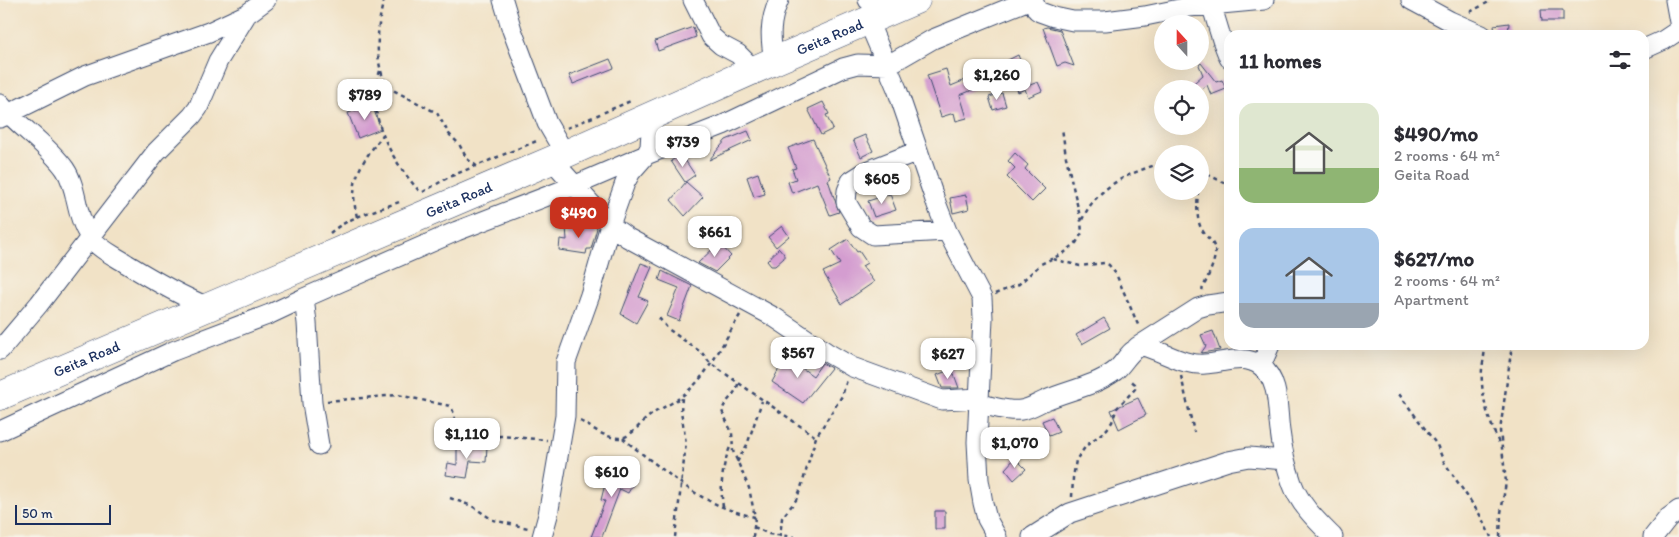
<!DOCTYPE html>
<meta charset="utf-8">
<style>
:root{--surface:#fff;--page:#f7f7f7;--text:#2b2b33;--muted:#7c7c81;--accent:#c8321e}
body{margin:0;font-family:Itim,sans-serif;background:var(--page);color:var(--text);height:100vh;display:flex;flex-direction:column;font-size:19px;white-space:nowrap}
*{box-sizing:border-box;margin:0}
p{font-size:16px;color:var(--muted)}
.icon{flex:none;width:28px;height:28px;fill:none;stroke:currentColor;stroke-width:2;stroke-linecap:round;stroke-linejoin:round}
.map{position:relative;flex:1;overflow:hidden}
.details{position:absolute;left:1224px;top:30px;width:425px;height:320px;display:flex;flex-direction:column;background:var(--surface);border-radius:15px;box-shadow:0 5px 20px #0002}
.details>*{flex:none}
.needle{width:32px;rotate:339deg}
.controls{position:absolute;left:1154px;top:15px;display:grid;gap:10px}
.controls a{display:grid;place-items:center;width:55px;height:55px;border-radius:50%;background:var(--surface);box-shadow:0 5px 20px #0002;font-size:25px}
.scale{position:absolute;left:15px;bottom:12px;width:96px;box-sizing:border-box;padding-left:5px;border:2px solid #1b2f5e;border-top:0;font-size:14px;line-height:18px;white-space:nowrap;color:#1b2f5e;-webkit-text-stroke:4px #f7f3e8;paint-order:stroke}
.price{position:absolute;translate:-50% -42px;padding:0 11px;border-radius:10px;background:#fff;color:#222;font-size:16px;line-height:32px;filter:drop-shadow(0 1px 2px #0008)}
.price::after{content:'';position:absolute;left:50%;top:30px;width:15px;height:11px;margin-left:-8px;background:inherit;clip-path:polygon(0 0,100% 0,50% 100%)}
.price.current{background:var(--accent);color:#fff}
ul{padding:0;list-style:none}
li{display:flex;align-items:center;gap:15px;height:125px;padding:0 15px}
li span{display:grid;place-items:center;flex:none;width:140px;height:100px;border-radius:15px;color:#555}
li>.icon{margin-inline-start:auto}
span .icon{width:60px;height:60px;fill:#fffc;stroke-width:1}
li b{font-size:21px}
h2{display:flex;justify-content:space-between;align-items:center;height:60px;padding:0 15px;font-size:21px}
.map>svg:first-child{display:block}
.building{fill:#d49dd0}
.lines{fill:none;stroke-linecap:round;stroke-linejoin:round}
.minor-casing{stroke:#3b4a6e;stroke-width:21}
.highway-casing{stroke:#3b4a6e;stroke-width:29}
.path{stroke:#3b4a6e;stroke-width:2.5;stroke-dasharray:4 4;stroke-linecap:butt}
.minor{stroke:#fff;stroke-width:19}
.highway{stroke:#fff;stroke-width:28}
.labels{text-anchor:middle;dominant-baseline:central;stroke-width:4.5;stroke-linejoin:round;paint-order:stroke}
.street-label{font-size:15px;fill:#1b2f5e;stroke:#f7f3e8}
</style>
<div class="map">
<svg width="1679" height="537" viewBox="0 0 1679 537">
<rect width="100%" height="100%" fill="#f7f3e8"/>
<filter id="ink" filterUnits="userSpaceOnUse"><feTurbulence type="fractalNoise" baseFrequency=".02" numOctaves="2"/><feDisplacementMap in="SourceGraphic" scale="10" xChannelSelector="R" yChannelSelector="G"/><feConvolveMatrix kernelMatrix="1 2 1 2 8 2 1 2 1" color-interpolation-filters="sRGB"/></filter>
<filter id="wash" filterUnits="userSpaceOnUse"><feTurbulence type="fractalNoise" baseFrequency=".0096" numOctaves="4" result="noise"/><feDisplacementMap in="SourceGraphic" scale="20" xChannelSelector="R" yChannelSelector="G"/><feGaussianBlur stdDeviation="1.12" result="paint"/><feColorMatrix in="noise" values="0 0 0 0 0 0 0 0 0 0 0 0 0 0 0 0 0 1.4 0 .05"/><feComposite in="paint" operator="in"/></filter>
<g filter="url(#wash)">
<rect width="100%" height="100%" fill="#f1e2c6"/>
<g id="blocks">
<path class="building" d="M 1541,10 L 1563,10 L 1563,21 L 1542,21 Z
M 1509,23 L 1508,35 L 1495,35 L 1494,25 Z
M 693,27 L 696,37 L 658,51 L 655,41 Z
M 1047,27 L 1060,30 L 1074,66 L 1065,63 L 1057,66 L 1043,28 Z
M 1018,55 L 1030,85 L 1038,82 L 1042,91 L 1028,97 L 1025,89 L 1018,92 L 1006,61 Z
M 610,59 L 614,68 L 573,84 L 569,75 Z
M 1201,63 L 1216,82 L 1222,80 L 1226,89 L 1211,95 L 1207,85 L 1200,91 L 1200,89 L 1187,89 L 1203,75 L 1199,65 Z
M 946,69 L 951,86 L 975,76 L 980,87 L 960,95 L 967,118 L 956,121 L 954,113 L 941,117 L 927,75 Z
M 1002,93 L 1006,106 L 993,110 L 989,97 Z
M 823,102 L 829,114 L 826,115 L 833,129 L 821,135 L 808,109 Z
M 372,105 L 381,129 L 358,138 L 348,113 Z
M 748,131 L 752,140 L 709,160 L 726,140 Z
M 865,135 L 873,151 L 861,157 L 853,140 Z
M 813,139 L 831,178 L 828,180 L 839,212 L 830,215 L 817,183 L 792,193 L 788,182 L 796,179 L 792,169 L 796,168 L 788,148 Z
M 1015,153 L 1028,165 L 1025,169 L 1045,189 L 1032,202 L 1007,177 L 1015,168 L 1008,161 Z
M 681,154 L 695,175 L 685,182 L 671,161 Z
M 758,173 L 765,194 L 754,197 L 747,177 Z
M 686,182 L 703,197 L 685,216 L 671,200 Z
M 890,194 L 896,210 L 874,217 L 868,201 Z
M 966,195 L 969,209 L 953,213 L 950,198 Z
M 594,224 L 597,228 L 591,249 L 587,249 L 586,254 L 559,250 L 560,239 L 567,240 L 566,226 Z
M 782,226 L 789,236 L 776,247 L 768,237 Z
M 848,239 L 857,252 L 859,251 L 867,263 L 862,266 L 874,282 L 842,304 L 823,272 L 840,264 L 831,250 Z
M 719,243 L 731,256 L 715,272 L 698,263 Z
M 779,248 L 784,254 L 784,258 L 775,266 L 771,266 L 767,261 Z
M 641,263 L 652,267 L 639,297 L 648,301 L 636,323 L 621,314 Z
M 662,271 L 692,286 L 679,321 L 667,316 L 679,288 L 659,280 Z
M 1104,318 L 1110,328 L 1082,344 L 1076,335 Z
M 1213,331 L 1220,350 L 1201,353 L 1206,346 L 1201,335 Z
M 787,354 L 797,359 L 795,363 L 813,376 L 822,363 L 831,368 L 803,403 L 772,382 Z
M 952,369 L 959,388 L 942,388 L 937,375 Z
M 1138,398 L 1146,415 L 1119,429 L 1111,410 Z
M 1052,417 L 1059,432 L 1049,436 L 1042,421 Z
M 457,446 L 487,446 L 486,462 L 470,461 L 467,478 L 446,475 L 448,463 L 457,465 Z
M 1015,458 L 1026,469 L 1014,480 L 1005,469 Z
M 614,468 L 636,479 L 628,493 L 620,489 L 602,537 L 591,537 L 605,501 L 601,500 L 605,484 Z
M 935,511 L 945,511 L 945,529 L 935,529 Z"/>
</g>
</g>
<g filter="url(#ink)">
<use href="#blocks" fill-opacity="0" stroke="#3b4a6e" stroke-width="1"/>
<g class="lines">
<g class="minor-casing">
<path id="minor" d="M 503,0 L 512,30 L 547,123 L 565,154
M 693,0 L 711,36 L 721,45 L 738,54 L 754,70
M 868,0 L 889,11
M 1033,0 L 1037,10 L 1040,12 L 1054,17 L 1073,21 L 1105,21 L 1145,16 L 1189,7 L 1264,0
M 1411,0 L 1450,21 L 1482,35
M 1675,0 L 1679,22
M 1211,4 L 1222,40 L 1229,58
M 868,21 L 897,89 L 935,200 L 947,231 L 982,298 L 983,318 L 977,442 L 979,480 L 983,503 L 987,519 L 997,537
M 1644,49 L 1664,40 L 1679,30
M 774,61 C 770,38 769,22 779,0
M 0,104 C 20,128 47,144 65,169 C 78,188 75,216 90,237 C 99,249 115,256 127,264 C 153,280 179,295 208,307
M 0,118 L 85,76 L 209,32 L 247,14 L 266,0
M 918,151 L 867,171 L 851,181 L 847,191 L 846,202 L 861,227 L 873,235 L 947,231
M 552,160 L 610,225 L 628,238 L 774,317 L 826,352 L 852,367 L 942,400 L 979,398
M 304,298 L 307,323 L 312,403 L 319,445
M 1137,347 L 1198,308 L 1208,305 L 1229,302
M 0,350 L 39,304 L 156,152 L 192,116 L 198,108 L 218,61 L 247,14
M 1261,366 L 1270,345
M 979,404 C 992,406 1008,412 1021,410 C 1030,409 1038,403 1046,400 C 1069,390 1095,386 1115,371 C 1125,363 1129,349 1143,346 C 1163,351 1183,366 1205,364 C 1223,363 1245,353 1261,366 C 1280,381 1277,410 1280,431 C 1282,448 1286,466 1292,483 C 1300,505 1316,520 1333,537
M 0,431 L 173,351 L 270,314 L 304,298 L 457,231 L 576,185 L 646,155 L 723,125 L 843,68 L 858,64 L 888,65 L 933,39 L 1029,0
M 542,537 L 548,515 L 565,416 L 566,362 L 590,295 L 610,225 L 625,183 L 631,172 L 646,155 L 650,147 L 652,115
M 1032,537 L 1070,513 L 1228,461 L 1249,457 L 1285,460
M 1653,537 L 1668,518 L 1679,510"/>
</g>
<g class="highway-casing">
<g id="highway">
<path id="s1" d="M 0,396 L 552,160 L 774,61 L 916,0"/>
</g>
</g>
<path class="path" d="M 384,0 C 377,23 372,71 391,89 L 437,113 L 449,134 L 459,144 L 467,159 L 478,167
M 1470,12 L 1487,3 L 1489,0
M 380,71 C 364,115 392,161 421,193
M 567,128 L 633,100
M 1200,171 L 1229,185
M 1198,191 C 1197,203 1196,220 1202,230 C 1206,237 1213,241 1215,249 C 1217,259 1206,281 1202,290
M 423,192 L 449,177 L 539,140
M 357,217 C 348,179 361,163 383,135
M 1082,220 C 1097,186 1129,173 1162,163
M 330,233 C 350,216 378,210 402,201
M 1053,259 L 1080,266 L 1104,263 L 1109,265 L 1116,274 L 1139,327
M 995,294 L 1019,284 L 1041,264 L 1064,253 L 1076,243 L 1082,233 L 1081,221 L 1066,157 L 1062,128
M 659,318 L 668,329 L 702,353 L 710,363 L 816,437
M 1485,345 C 1485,353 1483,361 1482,369 C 1480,394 1489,421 1499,443
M 1181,376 L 1194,432
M 738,384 C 736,395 725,400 722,411 L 732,433 L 733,451 L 749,488 L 755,517 L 753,537
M 1399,394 L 1437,445 L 1444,462 L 1480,515 L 1491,537
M 327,401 L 398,395 L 450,406 C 456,414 454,421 457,430 L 462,433 L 478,437 L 501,436 L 547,440
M 580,421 C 592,427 604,438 619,438 C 630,438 639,425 646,419 C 657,409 671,405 682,396 C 708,377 723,342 740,315
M 623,438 C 635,449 649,459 662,469 C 693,493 715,508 755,517
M 737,462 L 747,445 L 762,401
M 1072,497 L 1073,478 L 1076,460 L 1086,446 L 1107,429 L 1112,422 L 1117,408 L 1135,389 L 1135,384 L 1129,379
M 450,498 L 472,506 L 493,520 L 528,528
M 723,507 C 720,486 722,465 731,445
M 754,527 L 769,534 L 794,537
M 675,537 L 686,443 L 681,411 L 682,397
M 780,537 L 782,518 L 796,500 L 801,488 L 816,437 L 842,396 L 847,380
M 1500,537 L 1501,513 L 1506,482 L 1500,431 L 1512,345"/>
<use href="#minor" class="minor"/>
<use href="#highway" class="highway"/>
</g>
</g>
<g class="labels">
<g class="street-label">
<text stroke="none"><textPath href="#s1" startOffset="904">Geita Road</textPath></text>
<text stroke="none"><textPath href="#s1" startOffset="499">Geita Road</textPath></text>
<text stroke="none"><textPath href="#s1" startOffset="94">Geita Road</textPath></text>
</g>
</g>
</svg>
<div class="controls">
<a><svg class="needle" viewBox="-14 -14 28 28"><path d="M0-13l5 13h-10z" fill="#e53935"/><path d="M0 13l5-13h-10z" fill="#7c7c81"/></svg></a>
<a><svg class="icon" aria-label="locate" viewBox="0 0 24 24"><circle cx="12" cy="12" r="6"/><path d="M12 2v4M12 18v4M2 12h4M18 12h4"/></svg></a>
<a><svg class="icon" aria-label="layers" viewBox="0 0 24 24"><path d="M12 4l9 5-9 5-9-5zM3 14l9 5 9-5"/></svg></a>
</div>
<div class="scale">50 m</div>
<b class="price" style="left:997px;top:101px">$1,260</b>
<b class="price" style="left:365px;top:121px">$789</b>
<b class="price" style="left:683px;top:168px">$739</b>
<b class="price" style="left:882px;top:205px">$605</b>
<b class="price current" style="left:579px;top:239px">$490</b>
<b class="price" style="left:715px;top:258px">$661</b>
<b class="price" style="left:798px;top:379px">$567</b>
<b class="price" style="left:948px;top:380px">$627</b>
<b class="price" style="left:467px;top:460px">$1,110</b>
<b class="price" style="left:1015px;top:469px">$1,070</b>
<b class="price" style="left:612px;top:498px">$610</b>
<section class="details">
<h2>11 homes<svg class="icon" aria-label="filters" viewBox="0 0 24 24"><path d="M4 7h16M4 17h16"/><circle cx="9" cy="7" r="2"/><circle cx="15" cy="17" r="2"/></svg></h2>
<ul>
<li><span style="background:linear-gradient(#dfe7d0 65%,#8fb573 0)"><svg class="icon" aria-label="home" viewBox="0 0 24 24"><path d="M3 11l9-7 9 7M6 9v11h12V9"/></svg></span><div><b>$490/mo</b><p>2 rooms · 64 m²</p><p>Geita Road</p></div></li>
<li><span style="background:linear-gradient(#a9c7e8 75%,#9aa5b1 0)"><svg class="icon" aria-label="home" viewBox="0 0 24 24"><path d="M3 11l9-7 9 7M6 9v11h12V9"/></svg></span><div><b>$627/mo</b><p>2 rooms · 64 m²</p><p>Apartment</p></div></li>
</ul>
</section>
</div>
